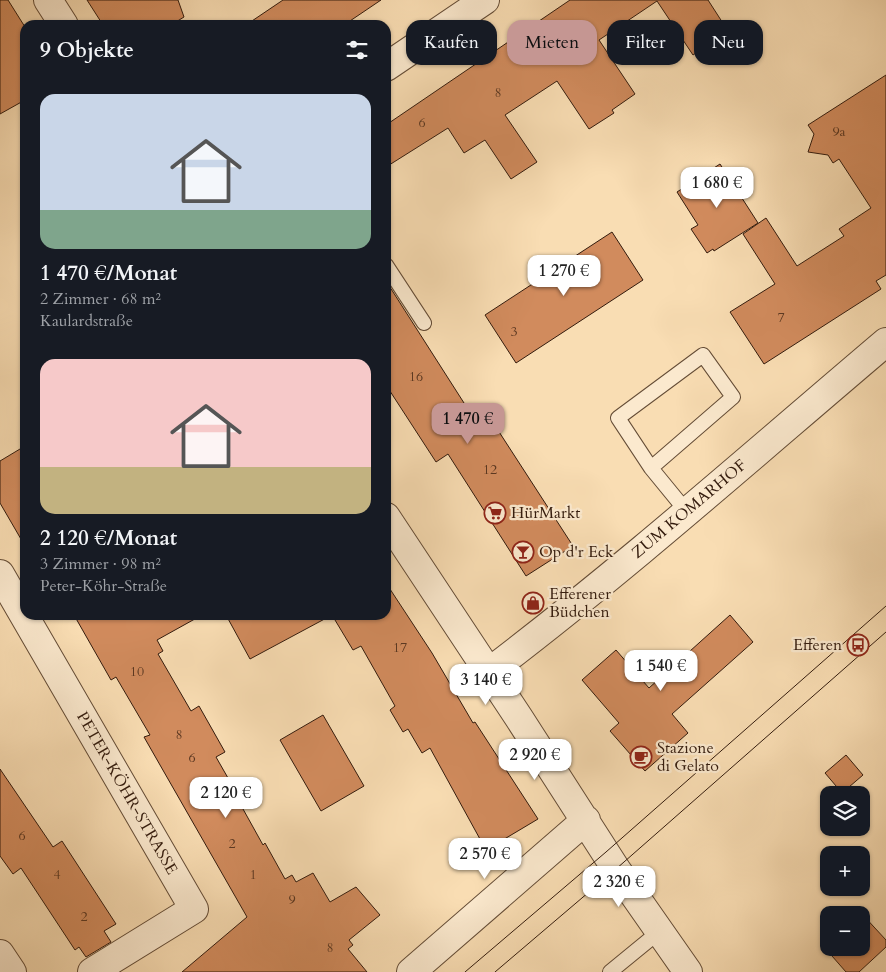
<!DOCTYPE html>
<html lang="de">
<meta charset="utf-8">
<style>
:root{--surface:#171b24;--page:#20242c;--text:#f1f3f6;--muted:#9ea1a6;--accent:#c59692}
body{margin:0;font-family:Cardo,serif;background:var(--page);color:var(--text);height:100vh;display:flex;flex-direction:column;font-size:19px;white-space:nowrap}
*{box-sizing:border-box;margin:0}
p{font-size:16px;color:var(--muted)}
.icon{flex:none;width:28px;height:28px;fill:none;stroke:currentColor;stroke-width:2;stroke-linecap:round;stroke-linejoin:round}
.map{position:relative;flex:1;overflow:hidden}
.side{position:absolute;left:20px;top:20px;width:371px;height:600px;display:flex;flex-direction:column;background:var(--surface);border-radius:15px;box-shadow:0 1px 4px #0004}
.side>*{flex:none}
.banner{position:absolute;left:406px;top:20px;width:404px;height:45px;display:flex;gap:10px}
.fabs{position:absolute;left:820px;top:786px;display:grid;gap:10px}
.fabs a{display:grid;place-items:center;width:50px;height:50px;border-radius:10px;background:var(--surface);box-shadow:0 1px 4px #0004;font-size:25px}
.price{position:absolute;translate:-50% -42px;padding:0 11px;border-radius:10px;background:#fff;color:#222;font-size:16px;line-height:32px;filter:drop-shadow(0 1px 2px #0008)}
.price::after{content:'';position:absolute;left:50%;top:30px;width:15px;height:11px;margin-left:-8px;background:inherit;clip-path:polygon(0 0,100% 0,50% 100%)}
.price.on{background:var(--accent);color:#111}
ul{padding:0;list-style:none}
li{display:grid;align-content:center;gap:10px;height:265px;padding:0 20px}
li span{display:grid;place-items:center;height:155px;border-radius:15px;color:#555}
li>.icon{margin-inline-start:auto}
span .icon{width:90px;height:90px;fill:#fffc;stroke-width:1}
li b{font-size:21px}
h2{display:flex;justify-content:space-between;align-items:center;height:60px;padding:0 20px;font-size:21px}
.pill{padding:0 18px;border-radius:15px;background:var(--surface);box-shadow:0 1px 4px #0004;font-size:18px;line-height:45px}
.pill.on{background:var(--accent);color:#111}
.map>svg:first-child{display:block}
.building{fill:#d18b5d;stroke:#331b0d}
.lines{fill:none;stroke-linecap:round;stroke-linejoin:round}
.lane-casing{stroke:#644c36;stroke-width:16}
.street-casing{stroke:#644c36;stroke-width:30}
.lane{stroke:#fbe9ce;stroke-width:14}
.street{stroke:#fbe9ce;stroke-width:28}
.tram{stroke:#331b0d;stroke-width:1}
.labels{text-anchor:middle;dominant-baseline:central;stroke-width:4.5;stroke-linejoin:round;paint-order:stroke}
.number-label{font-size:14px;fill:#5a3721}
.street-label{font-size:16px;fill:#331b0d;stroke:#fbe9ce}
.poi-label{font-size:16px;fill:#331b0d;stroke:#fbe9ce;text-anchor:start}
</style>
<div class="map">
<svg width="886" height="972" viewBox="0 0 886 972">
<rect width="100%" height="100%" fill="#f9ddb3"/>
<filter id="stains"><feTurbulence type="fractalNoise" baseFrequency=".004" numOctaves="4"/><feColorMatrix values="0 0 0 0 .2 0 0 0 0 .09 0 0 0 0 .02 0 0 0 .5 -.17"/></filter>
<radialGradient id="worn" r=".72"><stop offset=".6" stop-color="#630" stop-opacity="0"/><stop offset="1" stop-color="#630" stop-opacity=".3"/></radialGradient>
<path class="building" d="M 0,0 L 8,0 L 25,27 L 25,100 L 0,114 Z
M 87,0 L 178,0 L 184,17 L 171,25 L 103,25 Z
M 283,0 L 381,0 L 344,25 L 246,25 Z
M 570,0 L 708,0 L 728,31 L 693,55 L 657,1 L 599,40 L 635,94 L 612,110 L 614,113 L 589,129 L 557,81 L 505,115 L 537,162 L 511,179 L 485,140 L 464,153 L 448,128 L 386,167 L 386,125 Z
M 886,75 L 886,275 L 876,281 L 881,289 L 764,364 L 730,312 L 775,284 L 743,234 L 766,218 L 797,266 L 844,236 L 839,229 L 871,208 L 839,159 L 833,163 L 828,155 L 808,152 L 814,134 L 808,125 Z
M 720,164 L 758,223 L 714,251 L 713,249 L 707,253 L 691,229 L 698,225 L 677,192 Z
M 612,232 L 643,280 L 516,363 L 485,315 Z
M 386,281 L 480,428 L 492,421 L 573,546 L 526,576 L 448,454 L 436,462 L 386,385 Z
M 25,446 L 25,546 L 0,503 L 0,461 Z
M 386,583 L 432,653 L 473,723 L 475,722 L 538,819 L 486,850 L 430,748 L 422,753 L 408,729 L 403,732 L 390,710 L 395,706 L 361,646 L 353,650 L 332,615 L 386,615 Z
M 74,615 L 202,615 L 157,640 L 163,651 L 158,654 L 191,711 L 199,706 L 225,752 L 216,757 L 240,799 L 238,800 L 263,845 L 265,843 L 285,879 L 292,875 L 296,882 L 313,873 L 330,902 L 356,887 L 380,915 L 349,940 L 353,945 L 348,949 L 367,972 L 182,972 L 247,917 L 144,737 L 150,735 L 116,677 L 111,680 Z
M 226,615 L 332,615 L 250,659 Z
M 730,615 L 753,642 L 672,714 L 688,733 L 645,771 L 610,731 L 619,723 L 582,680 L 616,650 L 649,688 Z
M 323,715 L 364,786 L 321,811 L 280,740 Z
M 846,755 L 863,775 L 842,793 L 825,773 Z
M 0,769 L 53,847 L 62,841 L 116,924 L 104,931 L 111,942 L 86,957 L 79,947 L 75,950 L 21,868 L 13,874 L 0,856 Z
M 862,914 L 886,940 L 886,947 L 859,972 L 846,972 L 825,948 L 829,945 L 829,948 L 861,948 Z"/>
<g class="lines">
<g class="lane-casing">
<path id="lane" d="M 386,265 L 424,323
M 651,468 L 618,418 L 703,355 L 733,397 L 651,468 L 687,512
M 610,972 L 660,931"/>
</g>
<g class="street-casing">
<path id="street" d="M 48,0 L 64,25
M 386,67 L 485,0
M 386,517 L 519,718 L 616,869 L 688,972
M 0,574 L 194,909 L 92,972
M 489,672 C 626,568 755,453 886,342
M 0,954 L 12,972
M 411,972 L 586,820"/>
</g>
<use href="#lane" class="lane"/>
<use href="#street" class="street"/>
<path class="tram" d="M 465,972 L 606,852 L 886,606
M 495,972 L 616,869 L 886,632"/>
</g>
<defs>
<g id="supermarket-ring" transform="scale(1.125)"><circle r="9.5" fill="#fbe9ce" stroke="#8f2418" stroke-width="1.5"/><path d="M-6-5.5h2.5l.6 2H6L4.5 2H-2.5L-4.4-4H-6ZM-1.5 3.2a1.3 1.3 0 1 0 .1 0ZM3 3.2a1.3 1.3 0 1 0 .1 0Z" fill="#8f2418"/></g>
<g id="bar-ring" transform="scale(1.125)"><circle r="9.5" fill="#fbe9ce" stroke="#8f2418" stroke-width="1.5"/><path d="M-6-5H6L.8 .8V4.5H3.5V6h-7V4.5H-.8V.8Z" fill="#8f2418"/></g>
<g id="shop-ring" transform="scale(1.125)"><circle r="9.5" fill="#fbe9ce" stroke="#8f2418" stroke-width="1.5"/><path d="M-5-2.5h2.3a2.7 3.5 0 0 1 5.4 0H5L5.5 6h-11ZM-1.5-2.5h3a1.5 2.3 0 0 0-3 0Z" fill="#8f2418"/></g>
<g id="bus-ring" transform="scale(1.125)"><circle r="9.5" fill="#fbe9ce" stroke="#8f2418" stroke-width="1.5"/><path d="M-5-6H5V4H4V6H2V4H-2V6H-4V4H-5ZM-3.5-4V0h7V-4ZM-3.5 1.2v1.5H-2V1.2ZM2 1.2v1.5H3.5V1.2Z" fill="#8f2418"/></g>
<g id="cafe-ring" transform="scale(1.125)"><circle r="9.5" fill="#fbe9ce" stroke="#8f2418" stroke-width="1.5"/><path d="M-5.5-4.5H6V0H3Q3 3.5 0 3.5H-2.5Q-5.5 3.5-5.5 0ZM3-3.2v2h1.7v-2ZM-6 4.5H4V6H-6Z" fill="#8f2418"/></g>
</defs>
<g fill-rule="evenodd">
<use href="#supermarket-ring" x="495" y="513"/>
<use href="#bar-ring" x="523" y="552"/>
<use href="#shop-ring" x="533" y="603"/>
<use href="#bus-ring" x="858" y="645"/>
<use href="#cafe-ring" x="641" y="757"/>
</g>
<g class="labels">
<g class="number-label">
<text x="498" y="92">8</text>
<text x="422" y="122">6</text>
<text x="839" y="131">9a</text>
<text x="781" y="317">7</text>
<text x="514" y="331">3</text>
<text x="416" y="376">16</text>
<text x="490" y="469">12</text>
<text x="400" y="647">17</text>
<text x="137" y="671">10</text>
<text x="179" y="734">8</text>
<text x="192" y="757">6</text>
<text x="22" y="835">6</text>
<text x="232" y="843">2</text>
<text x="57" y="874">4</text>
<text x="253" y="874">1</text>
<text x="292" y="899">9</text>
<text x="84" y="916">2</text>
<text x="330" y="947">8</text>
</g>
<g class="street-label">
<text transform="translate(689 509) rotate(-40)">ZUM KOMARHOF</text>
<text transform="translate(127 793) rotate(60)">PETER-KÖHR-STRASSE</text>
</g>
<g class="poi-label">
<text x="511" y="513">HürMarkt</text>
<text x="539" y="552">Op d'r Eck</text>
<text x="549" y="594">Efferener<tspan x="549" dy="18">Büdchen</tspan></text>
<text x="842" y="645" text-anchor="end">Efferen</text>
<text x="657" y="748">Stazione<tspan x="657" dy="18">di Gelato</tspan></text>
</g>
</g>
<rect width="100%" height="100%" filter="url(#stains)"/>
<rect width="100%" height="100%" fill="url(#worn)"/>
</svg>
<div class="fabs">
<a><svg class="icon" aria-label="layers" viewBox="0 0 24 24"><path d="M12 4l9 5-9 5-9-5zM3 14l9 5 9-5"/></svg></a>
<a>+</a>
<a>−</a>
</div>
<b class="price" style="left:717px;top:209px">1 680 €</b>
<b class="price" style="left:564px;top:297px">1 270 €</b>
<b class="price on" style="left:468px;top:445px">1 470 €</b>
<b class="price" style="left:661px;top:692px">1 540 €</b>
<b class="price" style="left:486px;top:706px">3 140 €</b>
<b class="price" style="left:535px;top:781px">2 920 €</b>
<b class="price" style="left:226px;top:819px">2 120 €</b>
<b class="price" style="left:485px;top:880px">2 570 €</b>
<b class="price" style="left:619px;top:908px">2 320 €</b>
<div class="banner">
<a class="pill">Kaufen</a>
<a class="pill on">Mieten</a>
<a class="pill">Filter</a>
<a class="pill">Neu</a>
</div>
<section class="side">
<h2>9 Objekte<svg class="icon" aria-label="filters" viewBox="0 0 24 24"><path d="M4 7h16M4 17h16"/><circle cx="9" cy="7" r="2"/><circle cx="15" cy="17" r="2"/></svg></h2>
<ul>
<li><span style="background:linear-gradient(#c9d6e8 75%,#7fa58c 0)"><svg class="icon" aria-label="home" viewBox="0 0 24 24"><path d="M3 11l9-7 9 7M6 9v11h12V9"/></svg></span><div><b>1 470 €/Monat</b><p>2 Zimmer · 68 m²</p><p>Kaulardstraße</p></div></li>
<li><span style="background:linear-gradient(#f6c9c9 70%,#c2b280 0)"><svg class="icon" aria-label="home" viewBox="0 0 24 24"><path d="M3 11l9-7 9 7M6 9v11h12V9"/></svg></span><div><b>2 120 €/Monat</b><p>3 Zimmer · 98 m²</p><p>Peter-Köhr-Straße</p></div></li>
</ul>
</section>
</div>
